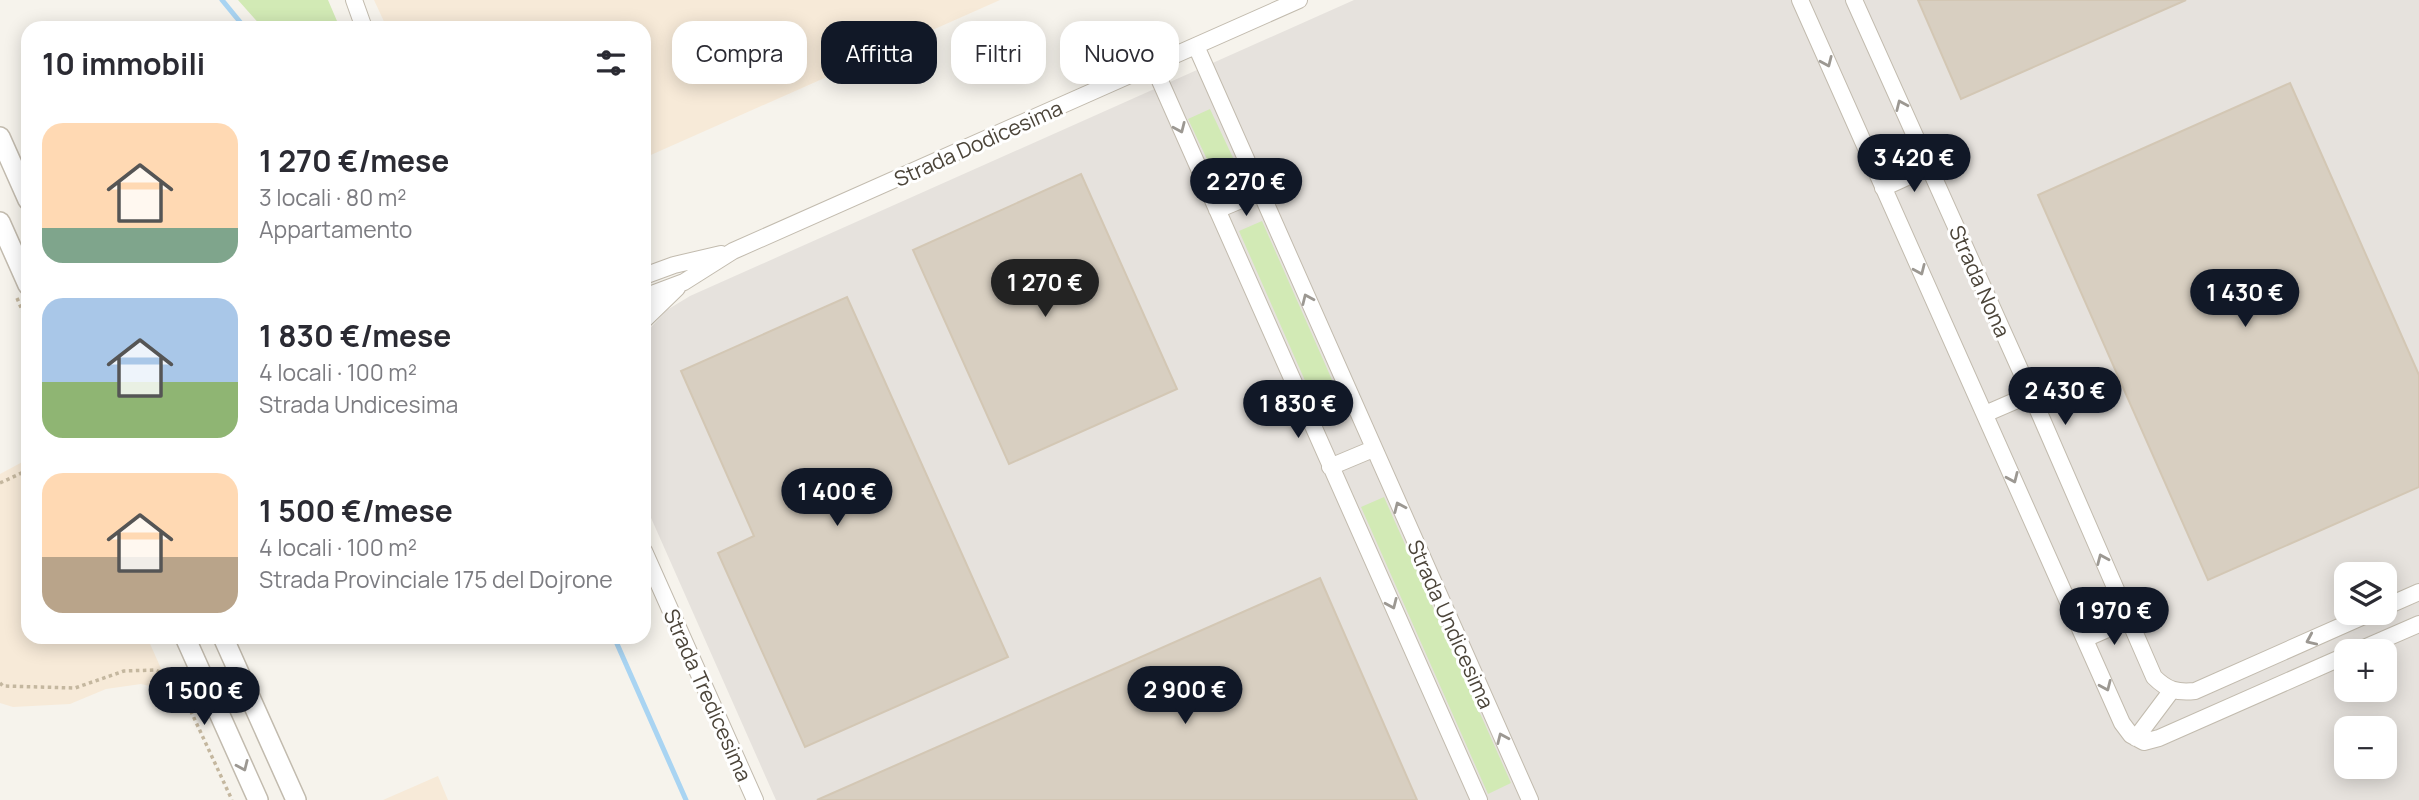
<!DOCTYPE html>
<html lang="it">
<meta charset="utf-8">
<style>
:root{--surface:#fff;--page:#f2f2f3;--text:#2b2b33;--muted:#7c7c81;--accent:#111827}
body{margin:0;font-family:Manrope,sans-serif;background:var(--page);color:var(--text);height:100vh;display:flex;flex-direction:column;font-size:26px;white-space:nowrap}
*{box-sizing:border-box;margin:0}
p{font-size:23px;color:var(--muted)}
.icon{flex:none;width:38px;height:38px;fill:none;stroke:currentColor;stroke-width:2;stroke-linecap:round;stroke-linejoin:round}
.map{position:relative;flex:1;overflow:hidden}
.side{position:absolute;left:21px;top:21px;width:630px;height:623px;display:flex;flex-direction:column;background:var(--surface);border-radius:21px;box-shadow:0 4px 18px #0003}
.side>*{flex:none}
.guide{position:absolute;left:672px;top:21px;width:665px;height:63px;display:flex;gap:14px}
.tools{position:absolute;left:2334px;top:562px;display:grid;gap:14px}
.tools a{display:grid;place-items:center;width:63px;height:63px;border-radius:14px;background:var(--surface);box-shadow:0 4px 18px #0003;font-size:35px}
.price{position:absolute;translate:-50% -60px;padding:0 16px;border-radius:24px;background:var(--accent);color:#fff;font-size:23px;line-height:46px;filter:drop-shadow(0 2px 4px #0008)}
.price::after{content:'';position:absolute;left:50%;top:42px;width:21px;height:16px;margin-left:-10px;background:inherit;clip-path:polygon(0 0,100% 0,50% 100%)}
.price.on{background:#222;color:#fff}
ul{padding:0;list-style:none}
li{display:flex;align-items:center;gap:21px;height:175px;padding:0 21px}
li span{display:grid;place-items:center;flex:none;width:196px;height:140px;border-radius:21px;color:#555}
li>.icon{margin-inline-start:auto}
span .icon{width:84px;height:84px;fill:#fffc;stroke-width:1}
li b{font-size:30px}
h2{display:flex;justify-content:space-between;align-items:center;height:84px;padding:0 21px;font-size:30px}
.pill{padding:0 24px;border-radius:21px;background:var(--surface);box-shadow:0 4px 18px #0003;font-size:24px;line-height:63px}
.pill.on{background:var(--accent);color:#fff}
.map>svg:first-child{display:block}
.commercial{fill:#f7ead8}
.industrial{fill:#e6e2dd;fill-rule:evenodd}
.green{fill:#d2eab5}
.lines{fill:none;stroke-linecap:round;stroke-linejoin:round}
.stream{stroke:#a9d4f2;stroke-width:5}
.building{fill:#d8cfc1;stroke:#d3c7b4;stroke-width:2}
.minor-casing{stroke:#c2bbae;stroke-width:18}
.tertiary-casing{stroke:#c2bbae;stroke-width:22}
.path{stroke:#c4b79f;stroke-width:3.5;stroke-dasharray:3.5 3.5;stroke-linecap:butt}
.minor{stroke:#fff;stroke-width:16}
.tertiary{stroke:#fff;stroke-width:19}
.oneway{stroke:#9c9892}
.labels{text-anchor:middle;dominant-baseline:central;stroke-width:6;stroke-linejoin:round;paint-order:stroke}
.street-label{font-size:21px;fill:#4b4439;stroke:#fff}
</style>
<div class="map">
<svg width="2419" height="800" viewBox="0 0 2419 800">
<rect width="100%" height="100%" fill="#f6f3ec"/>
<path class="commercial" d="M 374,0 L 1000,0 L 644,158 L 644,28 L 387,28 Z
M 28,459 L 28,637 L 147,637 L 171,691 L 141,684 L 106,689 L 70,704 L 13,707 L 0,703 L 0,474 Z
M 438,776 L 448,800 L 383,800 Z"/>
<path class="industrial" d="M 1354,0 L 2419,0 L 2419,800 L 776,800 L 644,502 L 644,335 L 667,310 L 690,296 ZM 2347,574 L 2385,574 L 2385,612 L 2347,612 ZM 2347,651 L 2385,651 L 2385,690 L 2347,690 ZM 2347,728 L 2385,728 L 2385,766 L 2347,766 Z"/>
<path class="green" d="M 238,0 L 328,0 L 340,28 L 263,28 Z
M 1210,109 L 1243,179 L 1221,189 L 1188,119 Z
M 1262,221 L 1344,407 L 1321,417 L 1239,231 Z
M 1384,497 L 1511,783 L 1488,794 L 1361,507 Z"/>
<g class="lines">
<path class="stream" d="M 222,0 L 245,28
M 614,637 L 686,800"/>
</g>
<path class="building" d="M 1918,0 L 2186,0 L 1961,99 Z
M 2290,83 L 2419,375 L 2419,487 L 2208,580 L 2038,195 Z
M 1081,174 L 1177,389 L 1009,464 L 913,250 Z
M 847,297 L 1008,657 L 805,747 L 718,553 L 754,536 L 681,371 Z
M 1320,578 L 1417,800 L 817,800 Z"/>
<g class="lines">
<g class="minor-casing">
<path id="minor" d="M 354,0 L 364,28
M 1800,0 L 2122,723 L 2131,735 L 2144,742 L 2159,738 L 2347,655
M 1854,0 L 2031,394 L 2154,677 C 2167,690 2177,693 2195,691 L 2373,612
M 1196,46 L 1530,800
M 1153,65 L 1479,800
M 1883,188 L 1929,167
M 1217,210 L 1260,192
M 644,276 L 674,265 L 721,254
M 644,297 L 684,282 L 733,251 L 1299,0
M 644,320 L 677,288
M 1985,414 L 2031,394
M 1330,467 L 1373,449
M 644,551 L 755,800
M 2385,607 L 2419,592
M 2085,639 L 2128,620
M 2357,651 L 2419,624
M 2136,738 L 2172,690"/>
</g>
<g class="tertiary-casing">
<path id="tertiary" d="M 0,137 L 28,200
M 0,222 L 28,285
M 185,637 L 258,800
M 223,637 L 296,800"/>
</g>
<path class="path" d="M 17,298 L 25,317 L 28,336
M 0,483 L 28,470
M 0,683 L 3,686 L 75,688 L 124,671 L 155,670 L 176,679 L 232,800"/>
<use href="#minor" class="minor"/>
<use href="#tertiary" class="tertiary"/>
</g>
<defs><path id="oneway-chevron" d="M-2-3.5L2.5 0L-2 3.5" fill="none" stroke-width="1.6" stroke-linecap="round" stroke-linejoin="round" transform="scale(1.75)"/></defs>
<g class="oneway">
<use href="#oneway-chevron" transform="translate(1827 62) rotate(66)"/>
<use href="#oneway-chevron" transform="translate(1901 105) rotate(-114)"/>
<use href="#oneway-chevron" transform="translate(1180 128) rotate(66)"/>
<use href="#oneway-chevron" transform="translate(1920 270) rotate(66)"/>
<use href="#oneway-chevron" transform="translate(1307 299) rotate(-114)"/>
<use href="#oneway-chevron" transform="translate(2013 478) rotate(66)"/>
<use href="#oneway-chevron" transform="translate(1399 507) rotate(-114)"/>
<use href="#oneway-chevron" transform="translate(2102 559) rotate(-113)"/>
<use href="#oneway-chevron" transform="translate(1392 604) rotate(66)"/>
<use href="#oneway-chevron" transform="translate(2311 640) rotate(156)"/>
<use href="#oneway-chevron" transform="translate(2106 686) rotate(66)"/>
<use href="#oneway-chevron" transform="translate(1502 738) rotate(-114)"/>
<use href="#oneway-chevron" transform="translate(243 766) rotate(66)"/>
</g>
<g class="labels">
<g class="street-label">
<text transform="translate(978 143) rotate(-24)">Strada Dodicesima</text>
<text transform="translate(1980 281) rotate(66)">Strada Nona</text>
<text transform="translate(1451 624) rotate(66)">Strada Undicesima</text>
<text transform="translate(708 695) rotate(66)">Strada Tredicesima</text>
</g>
</g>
</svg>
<div class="tools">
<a><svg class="icon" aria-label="layers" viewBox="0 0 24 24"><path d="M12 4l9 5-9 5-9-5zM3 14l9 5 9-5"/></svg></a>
<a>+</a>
<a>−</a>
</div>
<b class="price" style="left:1914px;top:194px">3 420 €</b>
<b class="price" style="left:1246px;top:218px">2 270 €</b>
<b class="price on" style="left:1045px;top:319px">1 270 €</b>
<b class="price" style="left:2245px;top:329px">1 430 €</b>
<b class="price" style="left:2065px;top:427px">2 430 €</b>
<b class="price" style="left:1298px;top:440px">1 830 €</b>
<b class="price" style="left:837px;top:528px">1 400 €</b>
<b class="price" style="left:2114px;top:647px">1 970 €</b>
<b class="price" style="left:1185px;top:726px">2 900 €</b>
<b class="price" style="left:204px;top:727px">1 500 €</b>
<div class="guide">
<a class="pill">Compra</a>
<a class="pill on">Affitta</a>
<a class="pill">Filtri</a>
<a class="pill">Nuovo</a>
</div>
<section class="side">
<h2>10 immobili<svg class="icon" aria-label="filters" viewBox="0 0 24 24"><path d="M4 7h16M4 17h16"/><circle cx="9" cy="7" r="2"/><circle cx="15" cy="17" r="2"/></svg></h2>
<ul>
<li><span style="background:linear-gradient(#ffd9b3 75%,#7fa58c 0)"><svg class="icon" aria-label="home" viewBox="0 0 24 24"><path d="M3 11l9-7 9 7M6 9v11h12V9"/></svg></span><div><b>1 270 €/mese</b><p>3 locali · 80 m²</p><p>Appartamento</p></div></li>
<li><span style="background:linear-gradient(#a9c7e8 60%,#8fb573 0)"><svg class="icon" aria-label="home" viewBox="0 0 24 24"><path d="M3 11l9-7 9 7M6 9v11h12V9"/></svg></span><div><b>1 830 €/mese</b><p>4 locali · 100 m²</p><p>Strada Undicesima</p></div></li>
<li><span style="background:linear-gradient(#ffd9b3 60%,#b9a48a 0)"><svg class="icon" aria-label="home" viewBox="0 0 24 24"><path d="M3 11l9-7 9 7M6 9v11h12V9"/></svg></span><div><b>1 500 €/mese</b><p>4 locali · 100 m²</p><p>Strada Provinciale 175 del Dojrone</p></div></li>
</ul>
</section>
</div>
